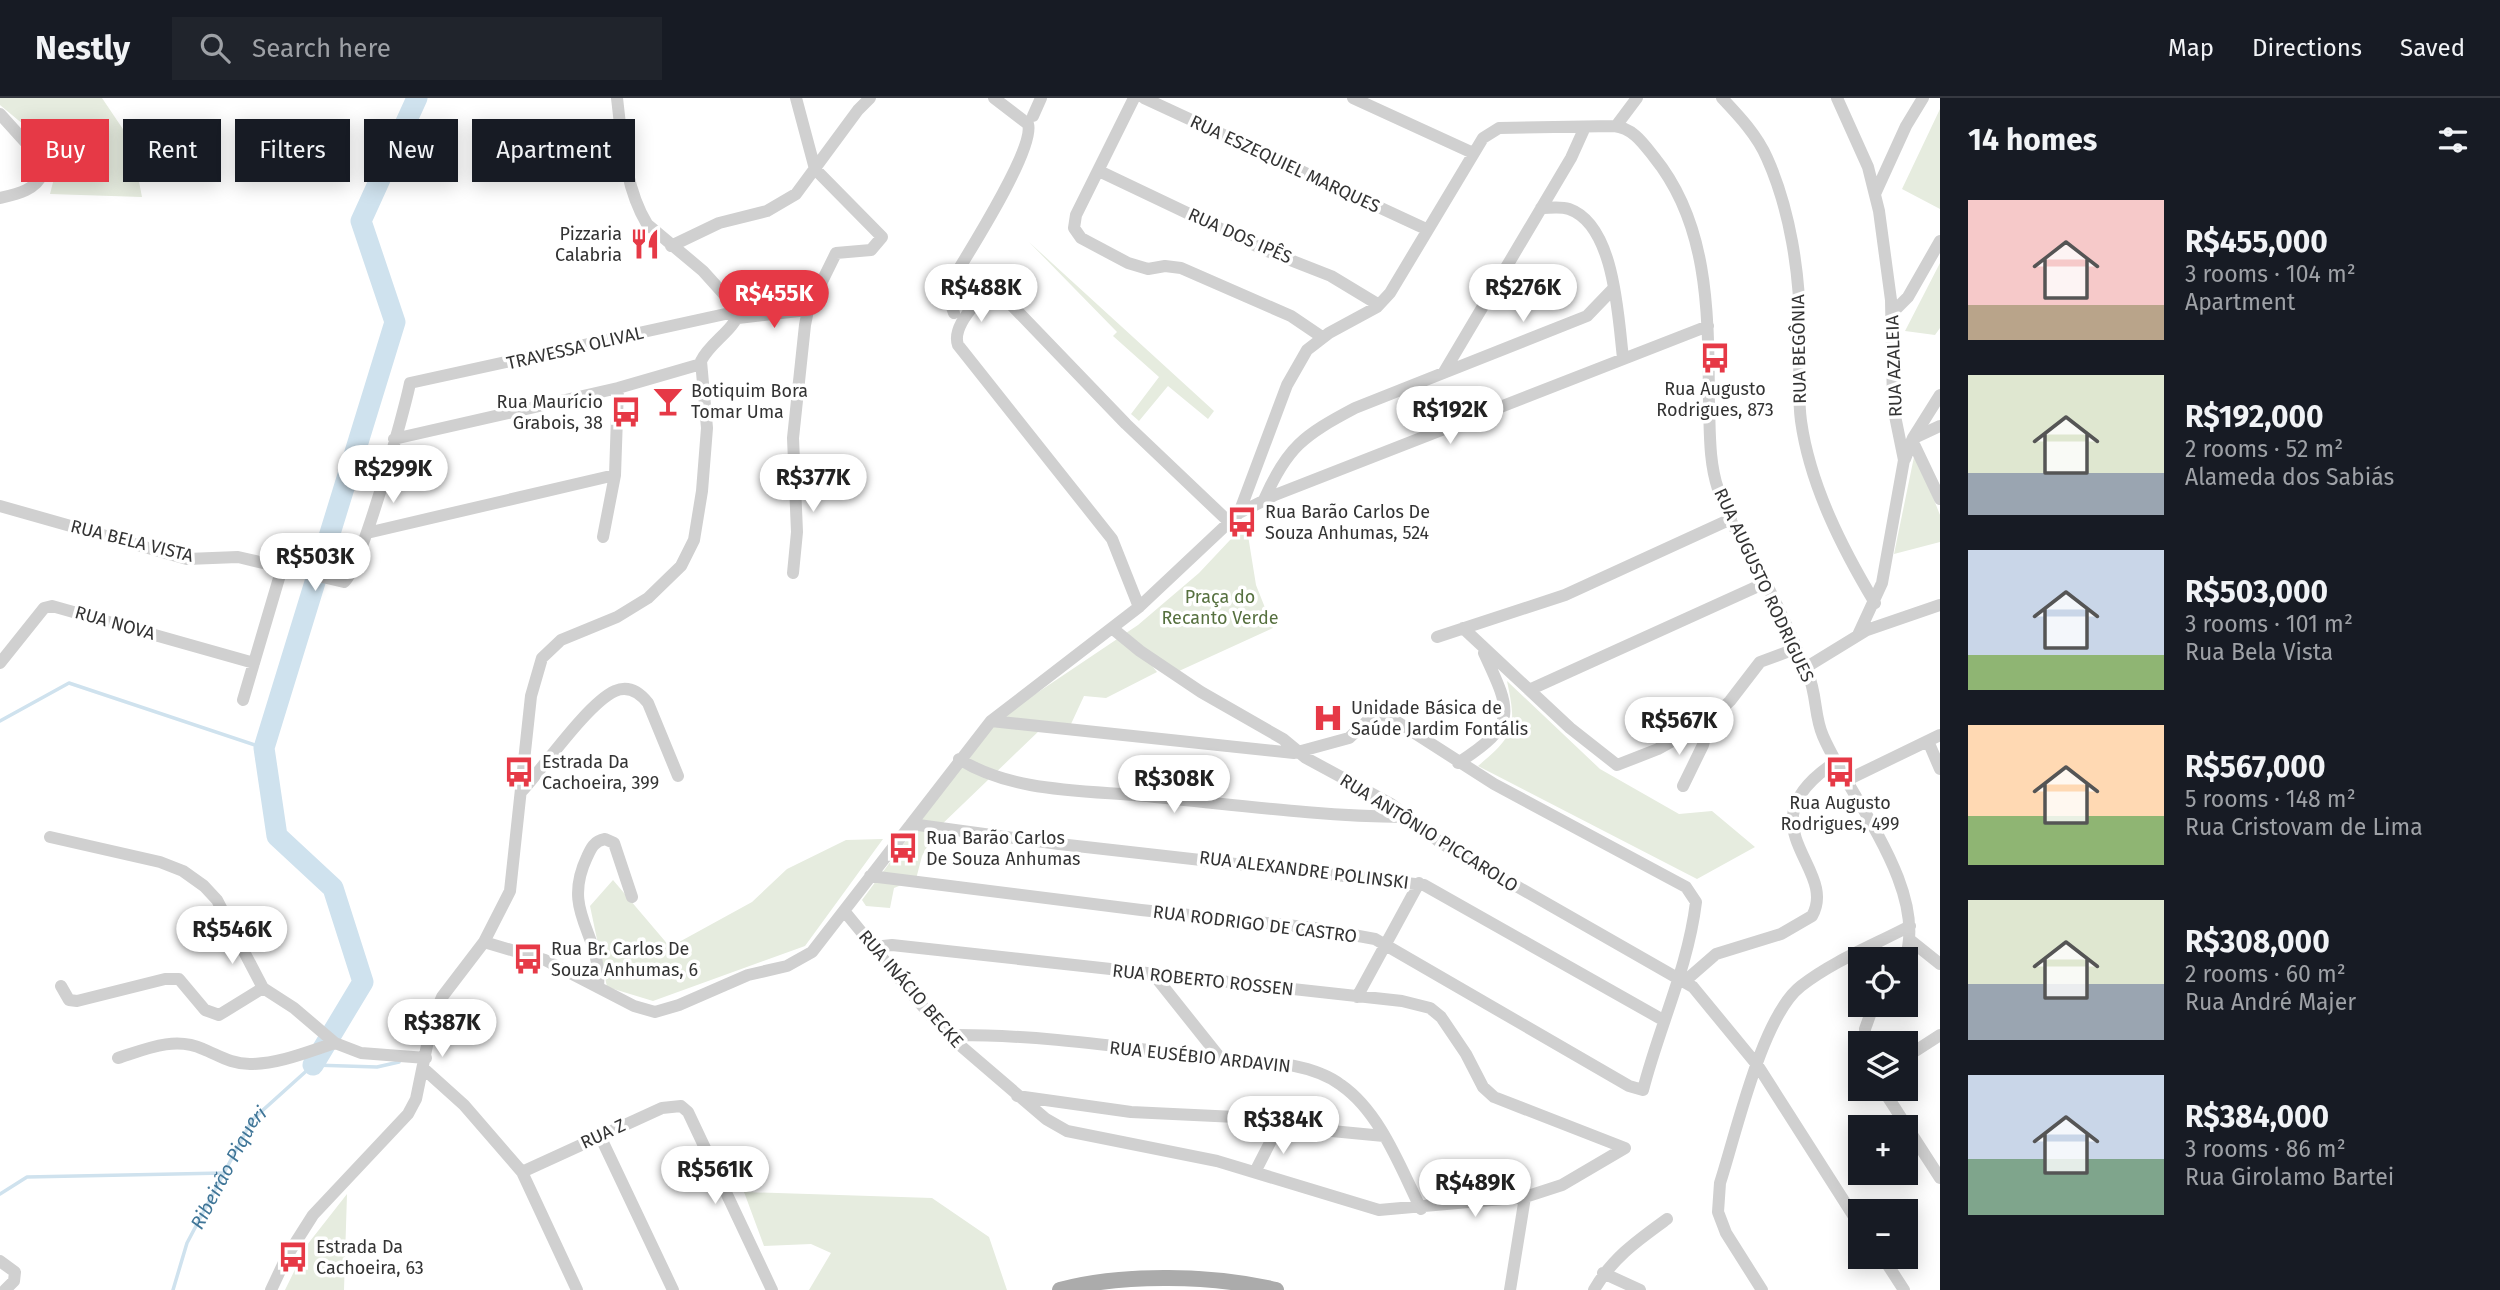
<!DOCTYPE html>
<meta charset="utf-8">
<style>
:root{--surface:#171b24;--page:#20242c;--text:#f1f3f6;--muted:#9ea1a6;--line:#363941;--accent:#e63946}
body{margin:0;font-family:"Fira Sans",sans-serif;background:var(--page);color:var(--text);height:100vh;display:flex;flex-direction:column;font-size:26px;white-space:nowrap}
*{box-sizing:border-box;margin:0}
p{font-size:23px;color:var(--muted)}
.icon{flex:none;width:38px;height:38px;fill:none;stroke:currentColor;stroke-width:2;stroke-linecap:round;stroke-linejoin:round}
.map{position:relative;flex:1;overflow:hidden}
.details{display:flex;flex-direction:column;background:var(--surface);width:560px}
.details>*{flex:none}
.guide{position:absolute;left:21px;top:21px;width:665px;height:63px;display:flex;gap:14px}
.buttons{position:absolute;left:1848px;top:849px;display:grid;gap:14px}
.buttons a{display:grid;place-items:center;width:70px;height:70px;border-radius:0px;background:var(--surface);box-shadow:0 4px 18px #0003;font-size:35px}
.price{position:absolute;translate:-50% -60px;padding:0 16px;border-radius:24px;background:#fff;color:#222;font-size:23px;line-height:46px;filter:drop-shadow(0 2px 4px #0008)}
.price::after{content:'';position:absolute;left:50%;top:42px;width:21px;height:16px;margin-left:-10px;background:inherit;clip-path:polygon(0 0,100% 0,50% 100%)}
.price.active{background:var(--accent);color:#fff}
ul{padding:0;list-style:none}
li{display:flex;align-items:center;gap:21px;height:175px;padding:0 28px}
li span{display:grid;place-items:center;flex:none;width:196px;height:140px;border-radius:0px;color:#555}
li>.icon{margin-inline-start:auto}
span .icon{width:84px;height:84px;fill:#fffc;stroke-width:1}
li b{font-size:30px}
h2{display:flex;justify-content:space-between;align-items:center;height:84px;padding:0 28px;font-size:30px}
.tag{padding:0 24px;border-radius:0px;background:var(--surface);box-shadow:0 4px 18px #0003;font-size:24px;line-height:63px}
.tag.active{background:var(--accent);color:#fff}
header{display:flex;align-items:center;gap:42px;box-sizing:border-box;height:98px;padding:0 35px;background:var(--surface);border-bottom:2px solid var(--line)}
header strong{font-size:33px}
nav{display:flex;gap:38px;margin-inline-start:auto;font-size:24px}
.search{width:490px;height:63px;background:var(--page);display:flex;align-items:center;gap:18px;box-sizing:border-box;padding:0 24px;border-radius:0px;color:var(--muted);font-size:26px}
main{display:flex;flex:1;min-height:0}
.map>svg:first-child{display:block}
.green{fill:#e6ecdf}
.lines{fill:none;stroke-linecap:round;stroke-linejoin:round}
.stream{stroke:#cfe2ee;stroke-width:3.5}
.river{stroke:#cfe2ee;stroke-width:21}
.minor{stroke:#d0d0d0;stroke-width:12}
.major{stroke:#ababab;stroke-width:16}
.labels{text-anchor:middle;dominant-baseline:central;stroke-width:7;stroke-linejoin:round;paint-order:stroke}
.street-label{font-size:18px;fill:#333;stroke:#fff}
.poi-label{font-size:18px;fill:#333;stroke:#fff;text-anchor:start}
.park-label{font-size:18px;fill:#56703f;stroke:#fff}
.water-label{font-size:19px;font-style:italic;fill:#3f7597;stroke:#fff}
</style>
<header>
<strong>Nestly</strong>
<div class="search"><svg class="icon" aria-label="search" viewBox="0 0 24 24"><circle cx="10" cy="10" r="6"/><path d="M15 15l6 6"/></svg>Search here</div>
<nav><a>Map</a><a>Directions</a><a>Saved</a></nav>
</header>
<main>
<div class="map">
<svg width="1940" height="1192" viewBox="0 0 1940 1192">
<rect width="100%" height="100%" fill="#fff"/>
<path class="green" d="M 0,0 L 102,0 L 131,43 L 142,99 L 50,96 L 60,57 L 0,7 Z
M 1940,11 L 1940,111 L 1902,91 Z
M 1029,144 L 1214,313 L 1208,321 L 1168,288 L 1139,323 L 1131,316 L 1159,279 L 1113,238 L 1117,234 Z
M 1940,165 L 1940,230 L 1935,237 L 1905,233 Z
M 1915,354 L 1940,417 L 1940,444 L 1894,456 Z
M 1246,425 L 1256,487 L 1273,530 L 1179,573 L 1142,555 L 1157,574 L 1106,600 L 1084,598 L 1071,626 L 1041,631 L 937,731 L 922,758 L 916,781 L 894,790 L 890,810 L 866,808 L 862,802 L 995,623 L 1138,527 L 1199,475 Z
M 1507,583 L 1600,671 L 1679,716 L 1712,713 L 1755,749 L 1697,781 L 1478,668 C 1515,637 1517,630 1507,583 Z
M 883,741 L 805,848 L 653,903 L 607,889 L 590,808 L 613,782 L 670,849 L 752,804 L 787,771 L 846,742 Z
M 744,1094 L 932,1100 L 989,1139 L 1007,1192 L 809,1192 L 831,1155 L 811,1146 L 764,1148 Z
M 347,1096 L 344,1192 L 285,1192 L 307,1147 Z"/>
<g class="lines">
<g class="stream">
<path d="M 0,623 L 69,585 L 264,650"/>
<path d="M 0,1096 L 27,1079 L 224,1075"/>
<path id="s1" d="M 173,1192 L 187,1145 L 252,1022 L 313,967 L 377,969 L 399,964"/>
</g>
<path class="river" d="M 313,967 L 363,884 L 333,790 L 277,738 L 264,650 L 395,224 L 361,123 L 417,0"/>
<path class="minor" d="M 617,0 C 622,42 625,90 647,126 L 703,173 L 739,213
M 1134,0 L 1076,117 L 1074,130 L 1081,140 L 1128,165 L 1148,171 L 1165,168 L 1181,170 L 1291,218 L 1322,239
M 1144,0 L 1426,131
M 1353,0 L 1473,55
M 1722,0 C 1739,18 1757,37 1767,60 C 1790,111 1800,176 1800,232 C 1800,262 1797,293 1801,323 C 1810,387 1842,450 1875,505
M 1837,0 L 1868,69 L 1879,113 L 1891,202 L 1893,308 L 1904,362 L 1882,485 L 1858,537
M 0,16 L 37,57 L 43,75 C 36,92 17,96 0,100
M 1033,18 L 1041,0
M 1616,28 L 1637,0
M 1099,73 L 1267,153 L 1331,178 L 1379,207
M 1875,96 L 1906,28 L 1923,0
M 1541,110 C 1550,110 1560,108 1569,111 C 1615,127 1618,219 1623,260
M 671,148 L 719,125 L 767,113 L 796,96 L 858,12 L 870,0
M 954,215 L 946,192 C 962,165 1036,51 1028,26 L 994,0
M 1892,215 L 1908,199 L 1940,143
M 738,220 L 808,212
M 1444,274 L 1571,60 L 1585,29
M 1914,340 L 1940,328
M 394,341 L 618,290 L 701,266
M 1912,342 L 1940,401
M 1905,361 L 1913,340 L 1940,297
M 1264,402 C 1287,349 1304,337 1355,310 L 1587,218 L 1613,191
M 0,408 L 187,461 L 238,459 L 344,484 C 359,477 405,311 410,285 L 739,213
M 1239,415 L 1275,397 L 1708,228
M 367,435 L 615,377
M 603,439 L 615,377 L 618,290
M 793,475 L 797,434 L 793,340 L 805,227 L 808,212 L 836,155 L 871,152 L 882,139 L 815,71 L 796,0
M 1139,509 L 1112,441 L 958,247 C 952,230 972,210 982,197 L 999,194 L 1126,326 L 1229,424
M 1112,530 L 1140,553 L 1201,594 L 1283,641 L 1306,660 L 1391,706 L 1441,745 L 1693,889 L 1758,968 L 1860,1128
M 1463,530 L 1570,630 L 1617,667 L 1658,651 L 1710,622
M 1437,539 L 1565,497 L 1731,421
M 0,565 L 44,510 L 52,508 L 254,565
M 1805,570 L 1867,532 L 1940,507
M 1529,592 L 1765,485
M 243,602 L 282,470
M 1928,643 L 1940,671
M 959,661 C 1014,696 1091,692 1155,699 C 1238,707 1320,718 1404,719
M 1458,665 C 1518,626 1512,615 1484,555
M 1847,682 L 1940,637
M 1683,688 L 1703,647 L 1710,622 L 1730,603 L 1760,564 L 1795,551
M 522,693 C 544,669 588,605 615,593 C 629,587 640,595 648,605 L 678,678
M 911,726 L 1059,746 L 1424,787 L 1663,922
M 50,739 L 160,764 L 183,773 L 204,788 L 217,802 L 263,890 L 294,910 L 335,945 L 361,955 L 426,960
M 870,778 L 1141,812 L 1315,830 L 1375,841 L 1629,988 L 1643,992 C 1659,929 1688,870 1696,804 L 1686,789 L 1494,686 L 1388,618 L 1375,616 L 1349,640 L 1294,655 L 991,623
M 845,814 C 879,855 912,898 948,937 L 1046,1021 L 1067,1033 L 1217,1063 L 1379,1112 L 1525,1099 L 1562,1087 L 1625,1050 L 1494,999 L 1483,989 L 1466,956 L 1441,919 L 1430,910 L 1402,903 L 892,847 L 874,849
M 1910,842 L 1940,866
M 484,844 L 545,862 L 634,908 L 655,914 L 679,907 L 748,877 L 787,868 L 812,854 L 991,623 L 1139,509 L 1239,415 L 1287,287 L 1307,252 L 1329,235 L 1377,209 L 1390,195 L 1483,40 L 1499,30 L 1614,28 C 1633,30 1643,45 1654,59 C 1711,129 1708,222 1709,307 C 1710,335 1709,364 1718,391 C 1729,428 1754,460 1771,495 C 1784,521 1796,549 1808,576 C 1817,596 1814,618 1823,638 C 1849,699 1929,791 1905,861
M 1154,877 L 1221,961
M 1685,883 L 1716,856 L 1781,836 L 1812,818 C 1840,769 1738,727 1837,663
M 61,888 L 69,902 L 77,903 L 165,881 L 179,881 L 205,912 L 219,917 L 263,890
M 598,889 C 603,836 560,816 587,759 C 591,750 594,743 605,741 L 614,745 L 632,799
M 1357,899 L 1419,785
M 948,937 C 1034,936 1122,949 1207,959 C 1249,964 1306,961 1341,987 C 1380,1014 1400,1069 1421,1111
M 1865,945 L 1865,931 L 1874,906
M 1906,959 L 1940,937
M 118,960 C 146,951 175,938 203,951 C 220,958 231,966 250,966 C 279,966 307,954 335,945
M 424,971 L 464,1007 L 522,1074 L 577,1192
M 1882,990 L 1940,1080
M 1017,998 L 1131,1014 L 1257,1020 L 1321,1032 L 1384,1038
M 600,1038 L 673,1192
M 522,1074 L 662,1010 L 681,1008 L 688,1014 L 772,1192
M 1255,1074 L 1280,1025
M 1882,1158 L 1904,1192
M 0,1163 L 15,1174 L 14,1183 L 5,1192
M 1603,1175 L 1640,1192
M 271,1192 L 287,1158 L 313,1117 L 408,1016 L 416,1001 L 432,923 L 442,899 L 484,844 L 510,793 L 531,598 L 542,560 L 561,542 L 617,519 L 648,500 L 681,468 L 694,442 L 702,393 L 707,330 L 701,263 C 710,244 735,232 739,213
M 1510,1192 L 1525,1099
M 1594,1192 C 1612,1160 1638,1142 1667,1121
M 1762,1192 L 1726,1135 L 1718,1114 L 1720,1085 C 1736,1036 1762,918 1801,888 C 1833,863 1874,847 1910,828"/>
<path class="major" d="M 1060,1192 C 1123,1175 1213,1177 1276,1192"/>
</g>
<defs>
<g id="restaurant-bare" transform="scale(2.415)"><path d="M-5-6h1v4h1v-4h1v4h1v-4h1v5L-1.5 .5V6h-2V.5L-5-1ZM5-6V6H3V1.5H1.5Q1.5-4 5-6Z" fill="#e63946" stroke="#fff" stroke-width="2.5" paint-order="stroke"/></g>
<g id="bus-bare" transform="scale(2.415)"><path d="M-5-6H5V4H4V6H2V4H-2V6H-4V4H-5ZM-3.5-4V0h7V-4ZM-3.5 1.2v1.5H-2V1.2ZM2 1.2v1.5H3.5V1.2Z" fill="#e63946" stroke="#fff" stroke-width="2.5" paint-order="stroke"/></g>
<g id="bar-bare" transform="scale(2.415)"><path d="M-6-5H6L.8 .8V4.5H3.5V6h-7V4.5H-.8V.8Z" fill="#e63946" stroke="#fff" stroke-width="2.5" paint-order="stroke"/></g>
<g id="hospital-bare" transform="scale(2.415)"><path d="M-5-5h3v3.5h4V-5h3V5h-3V1.5h-4V5h-3Z" fill="#e63946" stroke="#fff" stroke-width="2.5" paint-order="stroke"/></g>
</defs>
<g fill-rule="evenodd">
<use href="#restaurant-bare" x="645" y="146"/>
<use href="#bus-bare" x="1715" y="260"/>
<use href="#bar-bare" x="668" y="303"/>
<use href="#bus-bare" x="626" y="314"/>
<use href="#bus-bare" x="1242" y="424"/>
<use href="#hospital-bare" x="1328" y="620"/>
<use href="#bus-bare" x="519" y="674"/>
<use href="#bus-bare" x="1840" y="674"/>
<use href="#bus-bare" x="903" y="750"/>
<use href="#bus-bare" x="528" y="861"/>
<use href="#bus-bare" x="293" y="1159"/>
</g>
<g class="labels">
<g class="street-label">
<text transform="translate(1285 66) rotate(25)">RUA ESZEQUIEL MARQUES</text>
<text transform="translate(1240 138) rotate(24)">RUA DOS IPÊS</text>
<text transform="translate(575 250) rotate(-13)">TRAVESSA OLIVAL</text>
<text transform="translate(1799 251) rotate(-91)">RUA BEGÔNIA</text>
<text transform="translate(1894 268) rotate(-92)">RUA AZALEIA</text>
<text transform="translate(132 443) rotate(14)">RUA BELA VISTA</text>
<text transform="translate(1764 487) rotate(65)">RUA AUGUSTO RODRIGUES</text>
<text transform="translate(115 525) rotate(16)">RUA NOVA</text>
<text transform="translate(1429 735) rotate(32)">RUA ANTÔNIO PICCAROLO</text>
<text transform="translate(1304 772) rotate(7)">RUA ALEXANDRE POLINSKI</text>
<text transform="translate(1255 826) rotate(7)">RUA RODRIGO DE CASTRO</text>
<text transform="translate(1203 882) rotate(6)">RUA ROBERTO ROSSEN</text>
<text transform="translate(911 891) rotate(49)">RUA INÁCIO BECKE</text>
<text transform="translate(1200 959) rotate(6)">RUA EUSÉBIO ARDAVIN</text>
<text transform="translate(603 1036) rotate(-25)">RUA Z</text>
</g>
<g class="poi-label">
<text x="622" y="136" text-anchor="end">Pizzaria<tspan x="622" dy="21">Calabria</tspan></text>
<text x="1715" y="291" text-anchor="middle">Rua Augusto<tspan x="1715" dy="21">Rodrigues, 873</tspan></text>
<text x="691" y="293">Botiquim Bora<tspan x="691" dy="21">Tomar Uma</tspan></text>
<text x="603" y="304" text-anchor="end">Rua Maurício<tspan x="603" dy="21">Grabois, 38</tspan></text>
<text x="1265" y="414">Rua Barão Carlos De<tspan x="1265" dy="21">Souza Anhumas, 524</tspan></text>
<text x="1351" y="610">Unidade Básica de<tspan x="1351" dy="21">Saúde Jardim Fontális</tspan></text>
<text x="542" y="664">Estrada Da<tspan x="542" dy="21">Cachoeira, 399</tspan></text>
<text x="1840" y="705" text-anchor="middle">Rua Augusto<tspan x="1840" dy="21">Rodrigues, 499</tspan></text>
<text x="926" y="740">Rua Barão Carlos<tspan x="926" dy="21">De Souza Anhumas</tspan></text>
<text x="551" y="851">Rua Br. Carlos De<tspan x="551" dy="21">Souza Anhumas, 6</tspan></text>
<text x="316" y="1149">Estrada Da<tspan x="316" dy="21">Cachoeira, 63</tspan></text>
</g>
<g class="park-label">
<text x="1220" y="499">Praça do<tspan x="1220" dy="21">Recanto Verde</tspan></text>
</g>
<g class="water-label">
<text stroke="none"><textPath href="#s1" startOffset="135">Ribeirão Piqueri</textPath></text>
</g>
</g>
</svg>
<div class="buttons">
<a><svg class="icon" aria-label="locate" viewBox="0 0 24 24"><circle cx="12" cy="12" r="6"/><path d="M12 2v4M12 18v4M2 12h4M18 12h4"/></svg></a>
<a><svg class="icon" aria-label="layers" viewBox="0 0 24 24"><path d="M12 4l9 5-9 5-9-5zM3 14l9 5 9-5"/></svg></a>
<a>+</a>
<a>−</a>
</div>
<b class="price" style="left:981px;top:226px">R$488K</b>
<b class="price" style="left:1523px;top:226px">R$276K</b>
<b class="price active" style="left:774px;top:232px">R$455K</b>
<b class="price" style="left:1450px;top:348px">R$192K</b>
<b class="price" style="left:393px;top:407px">R$299K</b>
<b class="price" style="left:813px;top:416px">R$377K</b>
<b class="price" style="left:315px;top:495px">R$503K</b>
<b class="price" style="left:1679px;top:659px">R$567K</b>
<b class="price" style="left:1174px;top:717px">R$308K</b>
<b class="price" style="left:232px;top:868px">R$546K</b>
<b class="price" style="left:442px;top:961px">R$387K</b>
<b class="price" style="left:1283px;top:1058px">R$384K</b>
<b class="price" style="left:715px;top:1108px">R$561K</b>
<b class="price" style="left:1475px;top:1121px">R$489K</b>
<div class="guide">
<a class="tag active">Buy</a>
<a class="tag">Rent</a>
<a class="tag">Filters</a>
<a class="tag">New</a>
<a class="tag">Apartment</a>
</div>
</div>
<section class="details">
<h2>14 homes<svg class="icon" aria-label="filters" viewBox="0 0 24 24"><path d="M4 7h16M4 17h16"/><circle cx="9" cy="7" r="2"/><circle cx="15" cy="17" r="2"/></svg></h2>
<ul>
<li><span style="background:linear-gradient(#f6c9c9 75%,#b9a48a 0)"><svg class="icon" aria-label="home" viewBox="0 0 24 24"><path d="M3 11l9-7 9 7M6 9v11h12V9"/></svg></span><div><b>R$455,000</b><p>3 rooms · 104 m²</p><p>Apartment</p></div></li>
<li><span style="background:linear-gradient(#dfe7d0 70%,#9aa5b1 0)"><svg class="icon" aria-label="home" viewBox="0 0 24 24"><path d="M3 11l9-7 9 7M6 9v11h12V9"/></svg></span><div><b>R$192,000</b><p>2 rooms · 52 m²</p><p>Alameda dos Sabiás</p></div></li>
<li><span style="background:linear-gradient(#c9d6e8 75%,#8fb573 0)"><svg class="icon" aria-label="home" viewBox="0 0 24 24"><path d="M3 11l9-7 9 7M6 9v11h12V9"/></svg></span><div><b>R$503,000</b><p>3 rooms · 101 m²</p><p>Rua Bela Vista</p></div></li>
<li><span style="background:linear-gradient(#ffd9b3 65%,#8fb573 0)"><svg class="icon" aria-label="home" viewBox="0 0 24 24"><path d="M3 11l9-7 9 7M6 9v11h12V9"/></svg></span><div><b>R$567,000</b><p>5 rooms · 148 m²</p><p>Rua Cristovam de Lima</p></div></li>
<li><span style="background:linear-gradient(#dfe7d0 60%,#9aa5b1 0)"><svg class="icon" aria-label="home" viewBox="0 0 24 24"><path d="M3 11l9-7 9 7M6 9v11h12V9"/></svg></span><div><b>R$308,000</b><p>2 rooms · 60 m²</p><p>Rua André Majer</p></div></li>
<li><span style="background:linear-gradient(#c9d6e8 60%,#7fa58c 0)"><svg class="icon" aria-label="home" viewBox="0 0 24 24"><path d="M3 11l9-7 9 7M6 9v11h12V9"/></svg></span><div><b>R$384,000</b><p>3 rooms · 86 m²</p><p>Rua Girolamo Bartei</p></div></li>
</ul>
</section>
</main>
